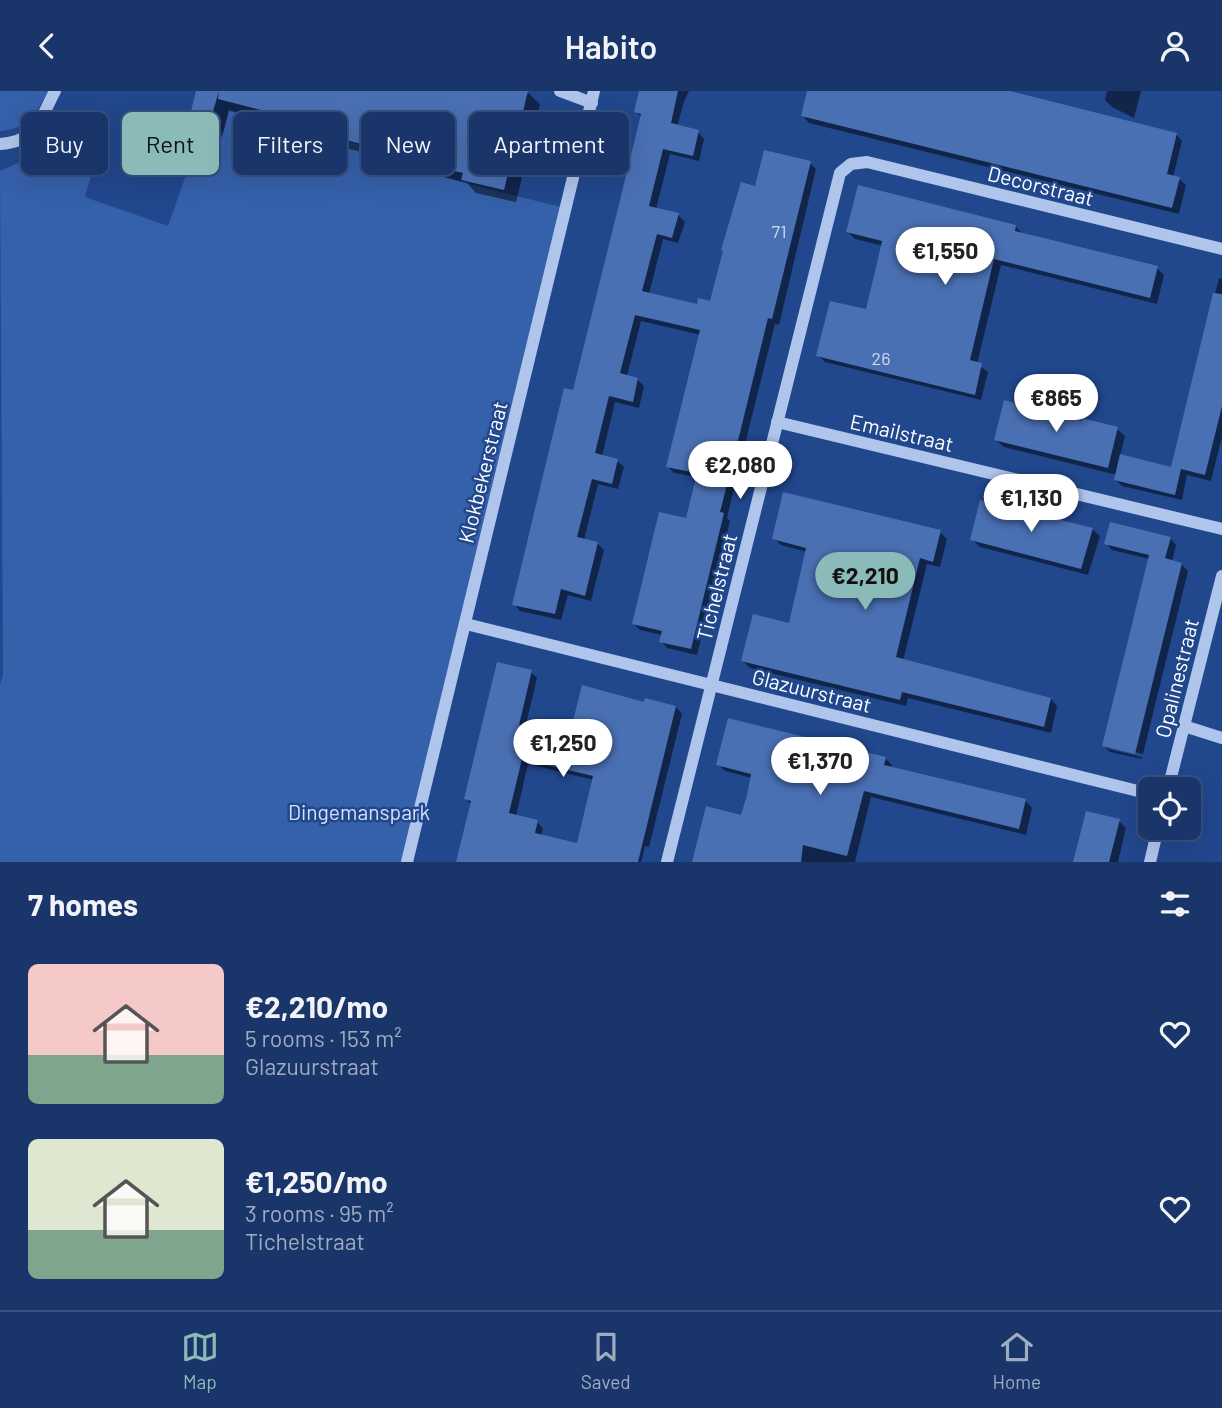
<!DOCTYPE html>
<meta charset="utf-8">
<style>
:root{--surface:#19356a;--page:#264072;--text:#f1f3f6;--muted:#9fabc1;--line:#37507e;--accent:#8bbbb9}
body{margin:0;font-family:Barlow,sans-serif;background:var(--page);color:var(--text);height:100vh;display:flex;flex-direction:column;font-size:26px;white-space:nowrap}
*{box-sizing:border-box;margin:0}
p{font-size:23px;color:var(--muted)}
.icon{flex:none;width:38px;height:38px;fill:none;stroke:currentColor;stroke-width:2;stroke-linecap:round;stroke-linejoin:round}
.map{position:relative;height:771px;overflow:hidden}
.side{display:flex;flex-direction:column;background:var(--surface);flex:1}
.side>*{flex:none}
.hud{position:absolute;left:21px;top:21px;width:700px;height:63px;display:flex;gap:14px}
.tools{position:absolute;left:1138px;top:686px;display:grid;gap:14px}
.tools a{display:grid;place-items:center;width:63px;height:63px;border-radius:10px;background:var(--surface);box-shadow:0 7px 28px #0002,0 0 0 2px var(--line);font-size:35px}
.price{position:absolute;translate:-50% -60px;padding:0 16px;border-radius:24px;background:#fff;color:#222;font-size:23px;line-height:46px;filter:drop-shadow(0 2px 4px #0008)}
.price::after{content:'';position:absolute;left:50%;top:42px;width:21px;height:16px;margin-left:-10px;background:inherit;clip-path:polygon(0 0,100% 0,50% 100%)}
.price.current{background:var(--accent);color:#111}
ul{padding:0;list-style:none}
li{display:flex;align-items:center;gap:21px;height:175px;padding:0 28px}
li span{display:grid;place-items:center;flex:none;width:196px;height:140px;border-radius:10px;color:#555}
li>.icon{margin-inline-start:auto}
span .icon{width:84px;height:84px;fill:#fffc;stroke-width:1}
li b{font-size:30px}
h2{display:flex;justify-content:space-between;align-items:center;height:84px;padding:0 28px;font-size:30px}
.pill{padding:0 24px;border-radius:10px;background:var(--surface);box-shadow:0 7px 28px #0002,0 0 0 2px var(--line);font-size:24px;line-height:63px}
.pill.current{background:var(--accent);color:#111}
header{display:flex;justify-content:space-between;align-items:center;height:91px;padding:0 28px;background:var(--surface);font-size:32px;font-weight:600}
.dock{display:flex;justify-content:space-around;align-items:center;height:98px;border-top:2px solid var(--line);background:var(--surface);font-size:19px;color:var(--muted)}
.dock a{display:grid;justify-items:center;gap:4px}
.dock .current{color:var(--accent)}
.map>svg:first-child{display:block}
.green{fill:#3560aa}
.shadow{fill:#0007}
.building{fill:#4a70b4;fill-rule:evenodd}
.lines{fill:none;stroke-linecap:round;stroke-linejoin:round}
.minor{stroke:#afc5ec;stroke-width:12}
.labels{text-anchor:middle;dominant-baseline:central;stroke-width:5;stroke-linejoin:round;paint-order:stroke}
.number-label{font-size:18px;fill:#d2dbec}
.street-label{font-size:21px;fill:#fff;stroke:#21478d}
.park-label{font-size:21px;fill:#d4e2f9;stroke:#21478d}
</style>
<header><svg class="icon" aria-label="back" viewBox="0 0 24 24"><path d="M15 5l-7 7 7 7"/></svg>Habito<svg class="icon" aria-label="person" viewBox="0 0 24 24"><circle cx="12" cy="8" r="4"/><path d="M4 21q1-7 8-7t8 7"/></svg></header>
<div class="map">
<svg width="1222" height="771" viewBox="0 0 1222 771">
<rect width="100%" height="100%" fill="#21478d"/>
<path class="green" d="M 0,0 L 48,0 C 37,22 28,38 0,40 Z
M 229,20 L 376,58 C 428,87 507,102 566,117 L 404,771 L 0,771 L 0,593 L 3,584 L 0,80 L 20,71 L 59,36 L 101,49 L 85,106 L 168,135 L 203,36 L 223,42 Z"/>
<path class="shadow" d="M 198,0 L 526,0 L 540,13 L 516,111 L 476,102 L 467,92 L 399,75 L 393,69 L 282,41 L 270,30 L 229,19 L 222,46 L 204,41 L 191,28 Z
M 640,0 L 689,0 L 684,11 L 677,36 L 698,41 L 704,48 L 699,70 L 670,63 L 656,118 L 678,124 L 685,131 L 678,152 L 663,148 L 649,203 L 698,215 L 712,212 L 756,97 L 810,72 L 816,78 L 779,234 L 775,233 L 742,365 L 727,427 L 730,430 L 697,564 L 667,557 L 661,550 L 662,544 L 640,539 L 633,532 L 687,429 L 698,386 L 674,382 L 667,375 L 701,244 L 641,230 L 627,285 L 637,288 L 644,295 L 639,317 L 615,311 L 602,366 L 617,370 L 624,376 L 618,398 L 598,393 L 584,449 L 597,452 L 604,459 L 591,510 L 568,504 L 561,529 L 520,520 L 514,513 L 574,301 L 642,27 L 635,20 Z
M 809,0 L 1001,0 L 1176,43 L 1182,50 L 1173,86 L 1179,88 L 1186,94 L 1179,123 L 809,32 L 803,25 Z
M 1107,0 L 1141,0 L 1134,27 L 1112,16 L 1105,9 Z
M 1015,135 L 1022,142 L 1157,177 L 1164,184 L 1157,213 L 1001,174 L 977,273 L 988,281 L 981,309 L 825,271 L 818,264 L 867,220 L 883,155 L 855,148 L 848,141 Z
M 1219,187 L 1222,188 L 1222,346 L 1211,390 L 1187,384 L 1182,409 L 1122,395 L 1116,389 L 1117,384 L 1004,356 L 996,349 L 1083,332 L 1117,338 L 1125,345 L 1120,365 L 1172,378 Z
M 1092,438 L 1100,445 L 1088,484 L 980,456 L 972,448 Z
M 940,441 L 947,448 L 940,476 L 927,473 L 903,570 L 1051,608 L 1057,615 L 1051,642 L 908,607 L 906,615 L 750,577 L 743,570 L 790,534 L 807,461 L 781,454 L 774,447 Z
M 1170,447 L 1176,454 L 1172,471 L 1181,473 L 1188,480 L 1143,663 L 1109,655 L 1109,658 L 1142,666 L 1142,668 L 1110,661 L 1104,654 L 1149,468 L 1112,459 L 1106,452 Z
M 531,581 L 537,587 L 525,637 L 570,648 L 645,613 L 676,616 L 682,623 L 649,756 L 645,755 L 641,771 L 570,771 L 579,754 L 594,689 L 528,673 L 516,725 L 537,731 L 543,737 L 538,760 L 505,771 L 458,771 L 472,714 L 465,707 Z
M 885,667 L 892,674 L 891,677 L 1026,710 L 1032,717 L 1026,744 L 871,706 L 855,771 L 694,771 L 742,726 L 752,687 L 725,680 L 718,673 Z
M 1119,730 L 1126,737 L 1118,771 L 1075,771 Z"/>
<path class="building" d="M 196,0 L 528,0 L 504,99 L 461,89 L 463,82 L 384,63 L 385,59 L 267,29 L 269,21 L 218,8 L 219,0 L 209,34 L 189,28 Z
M 639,0 L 678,0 L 671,32 L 699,39 L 693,65 L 663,58 L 649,115 L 679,122 L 672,147 L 657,143 L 642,200 L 697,213 L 698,207 L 710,210 L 723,160 L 721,159 L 741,91 L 755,95 L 764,59 L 811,70 L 772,228 L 768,227 L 736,358 L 720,421 L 724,422 L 691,558 L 659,551 L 662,540 L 632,533 L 659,421 L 686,427 L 697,382 L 666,376 L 700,239 L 635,224 L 620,282 L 638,287 L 633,311 L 609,305 L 595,362 L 618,368 L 612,393 L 592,388 L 577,446 L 598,451 L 585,505 L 561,498 L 555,523 L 512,514 L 564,297 L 573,299 L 621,105 L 641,23 L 634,21 Z
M 807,0 L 1010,0 L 1177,42 L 1167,83 L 1180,86 L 1172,117 L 801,25 Z
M 858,94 L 1016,134 L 1015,140 L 1158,175 L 1150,207 L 994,168 L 970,269 L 982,272 L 975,304 L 816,265 L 830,210 L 866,218 L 877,172 L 882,150 L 846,141 Z
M 1213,202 L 1222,203 L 1222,315 L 1205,384 L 1181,378 L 1175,404 L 1114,389 L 1120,363 L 1171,376 Z
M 1004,309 L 1081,330 L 1082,327 L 1118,336 L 1108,377 L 994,349 Z
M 783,401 L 941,439 L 933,471 L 920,467 L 896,566 L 1051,607 L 1044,636 L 902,601 L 900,609 L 741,570 L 753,523 L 789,532 L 797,497 L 806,457 L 772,448 Z
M 980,409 L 1093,437 L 1081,478 L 970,449 Z
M 1110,431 L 1171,446 L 1165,467 L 1182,472 L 1135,663 L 1102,655 L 1149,464 L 1104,453 Z
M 497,571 L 532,579 L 519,634 L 569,646 L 582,594 L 644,611 L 645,607 L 676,615 L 638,771 L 456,771 L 471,710 L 464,708 ZM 522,668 L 593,685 L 577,752 L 535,742 L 538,729 L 509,722 Z
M 728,627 L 886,666 L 884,674 L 1026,708 L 1019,738 L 864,700 L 847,765 L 803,754 L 801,771 L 692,771 L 706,715 L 741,724 L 747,704 L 751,683 L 716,674 Z
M 1086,720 L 1120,728 L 1109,771 L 1073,771 Z"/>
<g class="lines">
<path class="minor" d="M 560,0 L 592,12
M 0,53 C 38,50 39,30 55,0
M 777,331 L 1222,438
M 466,533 L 1150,703
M 1184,635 L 1222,647
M 1168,698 L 1222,485
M 407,771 L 594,0
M 667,771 L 840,82 L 851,73 L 867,71 L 1222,158
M 1150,771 L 1158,737"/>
</g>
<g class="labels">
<g class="number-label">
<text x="779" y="140">71</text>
<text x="881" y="267">26</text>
</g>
<g class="street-label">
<text transform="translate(1041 94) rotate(14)">Decorstraat</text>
<text transform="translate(902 341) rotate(13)">Emailstraat</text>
<text transform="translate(482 381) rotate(-76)">Klokbekerstraat</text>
<text transform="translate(716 496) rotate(-76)">Tichelstraat</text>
<text transform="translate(1176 587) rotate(-76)">Opalinestraat</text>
<text transform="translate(812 599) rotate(14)">Glazuurstraat</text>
</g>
<g class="park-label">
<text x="359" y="720">Dingemanspark</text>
</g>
</g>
</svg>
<div class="tools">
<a><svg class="icon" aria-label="locate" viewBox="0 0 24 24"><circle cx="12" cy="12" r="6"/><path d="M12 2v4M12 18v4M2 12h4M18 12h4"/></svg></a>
</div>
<b class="price" style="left:945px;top:196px">€1,550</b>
<b class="price" style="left:1056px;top:343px">€865</b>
<b class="price" style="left:740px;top:410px">€2,080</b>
<b class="price" style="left:1031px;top:443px">€1,130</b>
<b class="price current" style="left:865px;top:521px">€2,210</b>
<b class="price" style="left:563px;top:688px">€1,250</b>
<b class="price" style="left:820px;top:706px">€1,370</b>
<div class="hud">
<a class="pill">Buy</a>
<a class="pill current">Rent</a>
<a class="pill">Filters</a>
<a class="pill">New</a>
<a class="pill">Apartment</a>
</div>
</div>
<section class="side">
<h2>7 homes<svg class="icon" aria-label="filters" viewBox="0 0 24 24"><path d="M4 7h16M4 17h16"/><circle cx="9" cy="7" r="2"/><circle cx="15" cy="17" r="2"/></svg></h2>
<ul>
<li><span style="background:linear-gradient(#f6c9c9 65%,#7fa58c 0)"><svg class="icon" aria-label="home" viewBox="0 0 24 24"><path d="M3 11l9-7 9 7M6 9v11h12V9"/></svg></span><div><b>€2,210/mo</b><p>5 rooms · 153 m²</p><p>Glazuurstraat</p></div><svg class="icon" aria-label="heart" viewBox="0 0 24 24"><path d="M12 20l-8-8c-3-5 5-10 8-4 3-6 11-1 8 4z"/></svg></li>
<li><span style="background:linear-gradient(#dfe7d0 65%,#7fa58c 0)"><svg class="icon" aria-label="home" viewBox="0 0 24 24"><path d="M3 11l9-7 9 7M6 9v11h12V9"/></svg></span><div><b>€1,250/mo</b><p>3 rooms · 95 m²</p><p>Tichelstraat</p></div><svg class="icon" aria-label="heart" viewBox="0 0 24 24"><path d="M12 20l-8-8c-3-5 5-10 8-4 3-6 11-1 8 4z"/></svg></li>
</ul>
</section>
<nav class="dock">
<a class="current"><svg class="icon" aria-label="map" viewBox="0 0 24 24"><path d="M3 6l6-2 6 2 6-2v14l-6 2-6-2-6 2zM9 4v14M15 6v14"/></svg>Map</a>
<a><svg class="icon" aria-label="saved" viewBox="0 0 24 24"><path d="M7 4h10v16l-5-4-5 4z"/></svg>Saved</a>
<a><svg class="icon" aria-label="home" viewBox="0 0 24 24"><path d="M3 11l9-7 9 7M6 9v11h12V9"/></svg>Home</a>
</nav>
